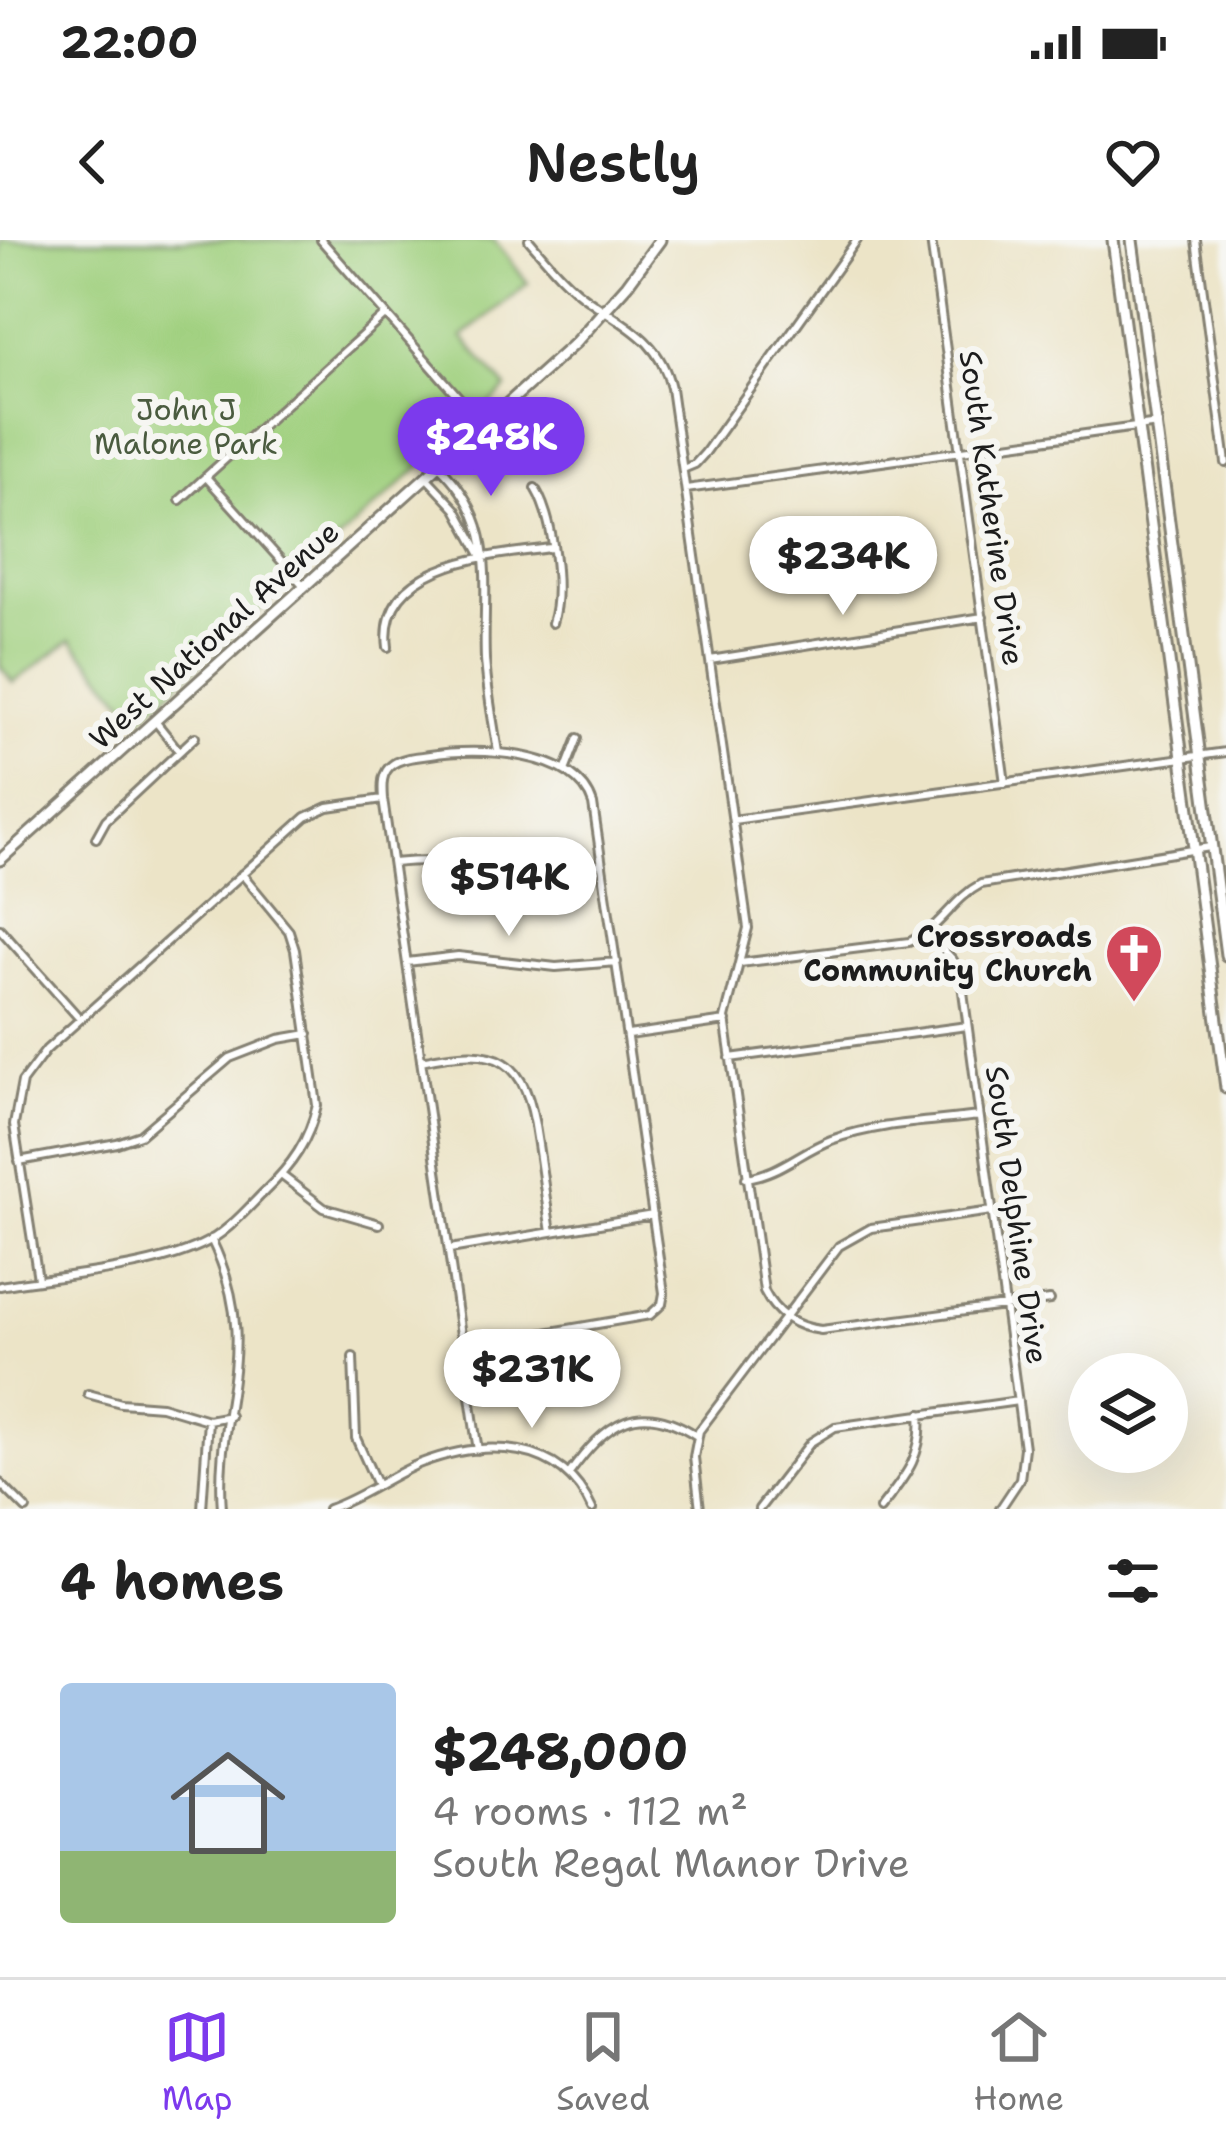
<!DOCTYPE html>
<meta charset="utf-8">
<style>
:root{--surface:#fff;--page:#f2f2f2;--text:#222;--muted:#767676;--line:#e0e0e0;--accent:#7c3aed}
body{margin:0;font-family:"Shantell Sans",sans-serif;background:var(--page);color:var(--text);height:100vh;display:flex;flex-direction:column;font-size:45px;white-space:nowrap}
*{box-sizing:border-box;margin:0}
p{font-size:39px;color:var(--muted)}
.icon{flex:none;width:66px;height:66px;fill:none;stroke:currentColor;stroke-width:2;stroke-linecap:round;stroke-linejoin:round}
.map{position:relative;height:1269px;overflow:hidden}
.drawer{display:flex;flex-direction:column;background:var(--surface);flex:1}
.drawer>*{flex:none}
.buttons{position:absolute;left:1068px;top:1113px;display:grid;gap:24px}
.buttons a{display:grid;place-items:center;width:120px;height:120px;border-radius:50%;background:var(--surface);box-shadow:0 12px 48px #0002;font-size:60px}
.price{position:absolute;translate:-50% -102px;padding:0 27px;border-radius:42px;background:#fff;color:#222;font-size:39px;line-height:78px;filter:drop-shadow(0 3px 6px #0008)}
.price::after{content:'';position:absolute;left:50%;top:72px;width:36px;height:27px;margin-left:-18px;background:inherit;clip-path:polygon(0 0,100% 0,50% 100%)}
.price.selected{background:var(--accent);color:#fff}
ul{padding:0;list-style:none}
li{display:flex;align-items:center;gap:36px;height:300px;padding:0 60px}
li+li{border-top:3px solid var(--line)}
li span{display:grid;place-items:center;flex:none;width:336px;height:240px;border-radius:12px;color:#555}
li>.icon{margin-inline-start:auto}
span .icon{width:144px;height:144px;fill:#fffc;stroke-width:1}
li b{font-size:51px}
h2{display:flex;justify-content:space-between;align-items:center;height:144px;padding:0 60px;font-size:51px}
.status{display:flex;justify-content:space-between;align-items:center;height:84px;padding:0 60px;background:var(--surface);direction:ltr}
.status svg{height:33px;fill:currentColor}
header{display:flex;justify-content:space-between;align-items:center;height:156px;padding:0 60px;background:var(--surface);font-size:54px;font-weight:600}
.menu{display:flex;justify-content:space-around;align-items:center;height:168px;border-top:3px solid var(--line);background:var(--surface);font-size:33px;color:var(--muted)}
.menu a{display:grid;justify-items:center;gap:6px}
.menu .selected{color:var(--accent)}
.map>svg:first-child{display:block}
.green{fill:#a0d07f;stroke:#5e764e;stroke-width:3}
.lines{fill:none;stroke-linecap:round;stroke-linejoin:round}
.street-casing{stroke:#848072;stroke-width:12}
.secondary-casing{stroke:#848072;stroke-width:15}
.street{stroke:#fff;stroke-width:6}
.secondary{stroke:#fff;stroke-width:9}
.labels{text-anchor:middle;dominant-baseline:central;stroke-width:12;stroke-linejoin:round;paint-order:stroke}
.park-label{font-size:30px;fill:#4a5b3f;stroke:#f6f6f2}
.street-label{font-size:30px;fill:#1c1c1c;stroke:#f6f6f2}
.poi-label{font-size:30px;font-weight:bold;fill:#1c1c1c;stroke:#f6f6f2;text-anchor:end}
</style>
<div class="status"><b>22:00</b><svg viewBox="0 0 49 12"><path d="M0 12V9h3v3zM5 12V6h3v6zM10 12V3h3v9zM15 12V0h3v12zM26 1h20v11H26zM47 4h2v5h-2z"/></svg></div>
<header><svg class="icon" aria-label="back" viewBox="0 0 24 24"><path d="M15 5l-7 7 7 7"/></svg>Nestly<svg class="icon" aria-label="heart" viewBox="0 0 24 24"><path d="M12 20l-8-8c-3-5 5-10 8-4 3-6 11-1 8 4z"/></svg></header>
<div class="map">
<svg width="1226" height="1269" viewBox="0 0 1226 1269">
<rect width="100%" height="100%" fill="#f6f6f2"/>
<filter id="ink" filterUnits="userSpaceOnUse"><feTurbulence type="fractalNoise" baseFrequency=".00833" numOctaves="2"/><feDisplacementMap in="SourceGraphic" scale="24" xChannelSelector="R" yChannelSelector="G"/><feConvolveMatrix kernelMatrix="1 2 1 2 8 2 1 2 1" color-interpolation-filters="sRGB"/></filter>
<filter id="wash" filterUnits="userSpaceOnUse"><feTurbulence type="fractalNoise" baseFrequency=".004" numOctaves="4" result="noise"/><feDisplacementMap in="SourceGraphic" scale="48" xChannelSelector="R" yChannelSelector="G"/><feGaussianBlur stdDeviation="2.7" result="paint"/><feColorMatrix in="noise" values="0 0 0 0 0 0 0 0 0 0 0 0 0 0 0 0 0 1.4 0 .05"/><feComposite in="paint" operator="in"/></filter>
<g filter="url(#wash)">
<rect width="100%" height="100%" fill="#ece4c7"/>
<path class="green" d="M 0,0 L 494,0 L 528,43 L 462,97 L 507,148 L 140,479 L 71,400 L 13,443 L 0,425 Z"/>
</g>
<g filter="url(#ink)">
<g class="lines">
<g class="street-casing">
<path id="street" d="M 321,0 L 483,185
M 529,0 C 547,21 566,45 590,61 C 627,87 660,100 671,148 L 748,688 L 725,778 L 764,1051 C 776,1075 795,1087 821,1090 L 1050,1060
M 931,0 L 1005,543
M 1196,0 L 1226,223
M 439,226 C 500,284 482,343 485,419 C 487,450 493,481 498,512
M 683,229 L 695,224 L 705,213 L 857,0
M 206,237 L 304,346
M 426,237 L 456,269 L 480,313
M 535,248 C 553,278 563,350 552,383
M 686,249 L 1158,184
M 180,260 L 386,74
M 388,407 C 377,322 493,315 551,308
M 710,420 L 983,377
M 155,481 L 179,511
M 565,531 L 578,498
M 733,580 L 1226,512
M 96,598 L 106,580 L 195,497
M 393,623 C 464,615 532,634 602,624
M 0,689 L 80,779
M 928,693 L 953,720 L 962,744 L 1024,1208 L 1020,1239 L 1000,1269
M 407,722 L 458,716 L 556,727 L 617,722
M 740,723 L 909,702 C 940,690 952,659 981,644 L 1210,607
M 628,795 L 726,781
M 730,818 L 967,786
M 421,821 C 500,804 526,818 537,898 C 542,930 546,961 551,992
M 19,921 L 117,903 L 140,895 L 230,818 L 279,799 L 308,794
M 281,935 L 324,968 L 379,984
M 746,938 C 779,934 801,911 831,900 C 877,883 931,882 979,876
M 211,999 C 264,1108 214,1165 222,1269
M 450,1009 L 653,975
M 38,1039 L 14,885 L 22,842 L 46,810 L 306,577 L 328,567 L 383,559
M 0,1046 C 62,1035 144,1031 201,1005 C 226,994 246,970 265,951 C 292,925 309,901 317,865 L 295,710 L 289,691 L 242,634
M 463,1107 L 650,1075 L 662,1064 L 664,1053 L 593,564 C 576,510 476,507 430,515 C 419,517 403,517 393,524 C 381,532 382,546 383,559 L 476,1198 L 478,1210
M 353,1117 L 356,1198 L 377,1245
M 88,1154 L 121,1163 L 161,1166 L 208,1180 L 230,1176
M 569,1234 C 606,1183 638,1157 697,1196
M 0,1243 L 26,1269
M 202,1269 L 208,1180
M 328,1269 C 361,1258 389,1236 421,1223 C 484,1199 561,1199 592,1269
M 700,1269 L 694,1217 L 699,1191 L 839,1006 L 871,988 L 992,971
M 759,1269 L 811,1202 L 835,1187 L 1018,1161
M 880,1269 C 904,1238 924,1216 920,1174"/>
</g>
<g class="secondary-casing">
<path id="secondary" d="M 1113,0 L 1226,848
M 1132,0 L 1226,715
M 0,620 L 575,103 L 627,45 L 660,0"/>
</g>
<use href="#street" class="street"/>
<use href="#secondary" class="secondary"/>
</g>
</g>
<defs>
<g id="church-pin" transform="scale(3)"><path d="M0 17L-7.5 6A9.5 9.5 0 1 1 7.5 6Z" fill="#d1495b" stroke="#f6f6f2"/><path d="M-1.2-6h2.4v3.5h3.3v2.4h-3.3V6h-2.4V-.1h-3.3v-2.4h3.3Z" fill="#fff"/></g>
</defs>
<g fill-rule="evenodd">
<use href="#church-pin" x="1134" y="713"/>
</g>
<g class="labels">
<g class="park-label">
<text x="186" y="169">John J<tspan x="186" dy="34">Malone Park</tspan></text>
</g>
<g class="street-label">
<text transform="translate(992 268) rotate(82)">South Katherine Drive</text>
<text transform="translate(214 395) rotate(-42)">West National Avenue</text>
<text transform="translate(1017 975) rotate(82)">South Delphine Drive</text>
</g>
<g class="poi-label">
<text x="1092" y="696">Crossroads<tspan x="1092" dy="34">Community Church</tspan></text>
</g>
</g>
</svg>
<div class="buttons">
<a><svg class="icon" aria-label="layers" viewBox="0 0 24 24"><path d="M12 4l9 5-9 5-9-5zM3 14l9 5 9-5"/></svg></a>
</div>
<b class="price selected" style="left:491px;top:259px">$248K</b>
<b class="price" style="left:843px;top:378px">$234K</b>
<b class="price" style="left:509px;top:699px">$514K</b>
<b class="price" style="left:532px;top:1191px">$231K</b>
</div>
<section class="drawer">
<h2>4 homes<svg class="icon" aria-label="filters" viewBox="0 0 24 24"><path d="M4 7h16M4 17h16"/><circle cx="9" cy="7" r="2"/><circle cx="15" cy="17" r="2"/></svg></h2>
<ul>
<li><span style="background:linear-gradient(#a9c7e8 70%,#8fb573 0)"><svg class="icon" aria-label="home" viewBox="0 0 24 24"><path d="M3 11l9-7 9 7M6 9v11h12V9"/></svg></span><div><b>$248,000</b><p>4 rooms · 112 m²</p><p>South Regal Manor Drive</p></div></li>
</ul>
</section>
<nav class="menu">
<a class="selected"><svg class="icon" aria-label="map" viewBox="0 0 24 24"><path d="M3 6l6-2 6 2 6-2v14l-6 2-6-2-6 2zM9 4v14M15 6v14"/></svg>Map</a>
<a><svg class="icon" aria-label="saved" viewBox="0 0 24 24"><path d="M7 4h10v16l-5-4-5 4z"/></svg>Saved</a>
<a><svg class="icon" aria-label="home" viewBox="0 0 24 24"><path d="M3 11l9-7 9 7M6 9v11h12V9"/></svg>Home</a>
</nav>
